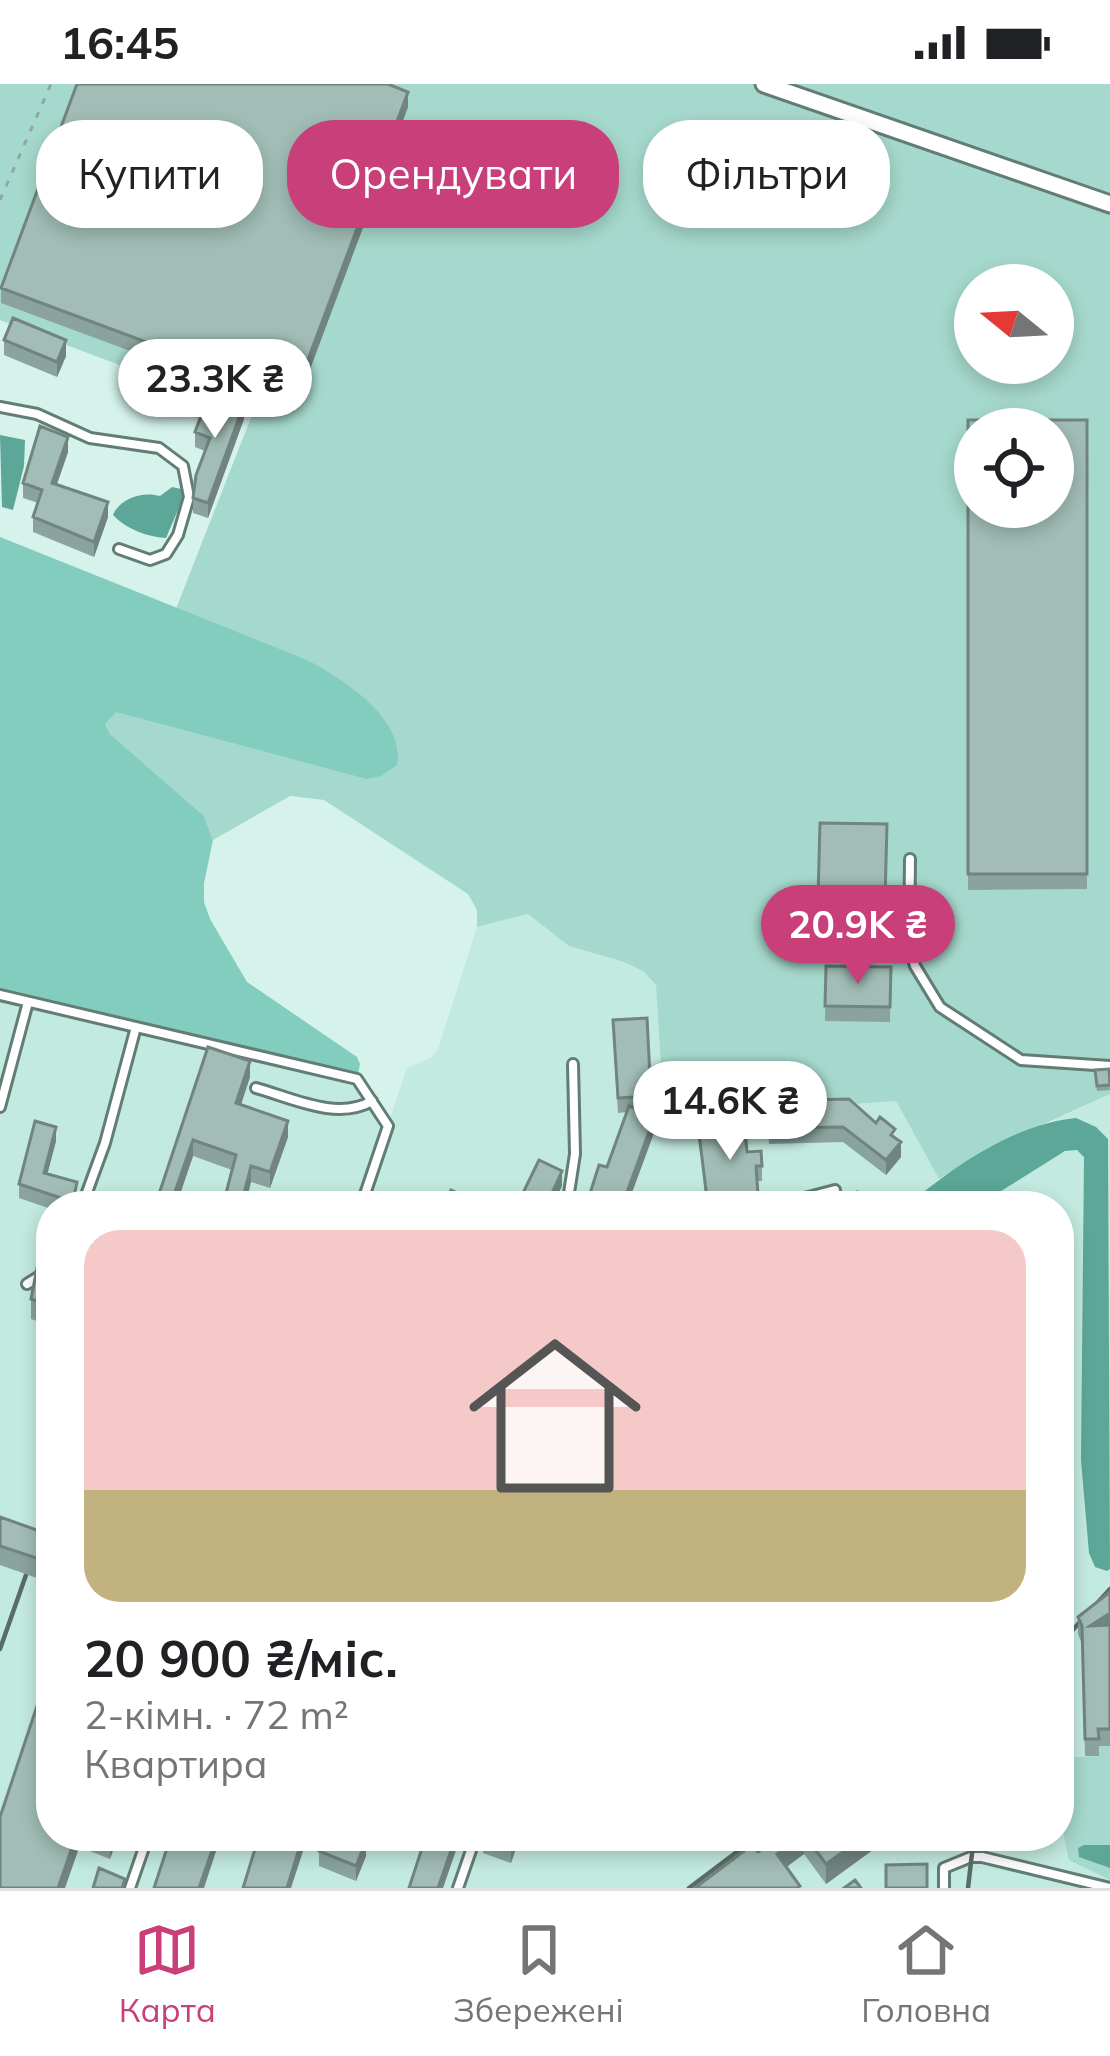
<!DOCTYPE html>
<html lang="uk">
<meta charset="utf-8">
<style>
:root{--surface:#fff;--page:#f2f2f2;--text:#202124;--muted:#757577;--line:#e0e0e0;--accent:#c83f79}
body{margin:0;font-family:Mulish,sans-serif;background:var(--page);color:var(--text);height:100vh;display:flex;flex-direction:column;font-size:45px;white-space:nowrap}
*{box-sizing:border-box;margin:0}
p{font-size:39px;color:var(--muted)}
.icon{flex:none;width:66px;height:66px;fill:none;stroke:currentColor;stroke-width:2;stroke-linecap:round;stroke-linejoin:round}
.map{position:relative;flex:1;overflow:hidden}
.side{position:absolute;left:36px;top:1107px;width:1038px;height:660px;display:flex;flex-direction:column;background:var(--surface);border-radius:48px;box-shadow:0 6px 18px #0003}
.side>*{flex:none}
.hud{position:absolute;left:36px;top:36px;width:1038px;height:108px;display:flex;gap:24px}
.needle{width:78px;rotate:288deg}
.controls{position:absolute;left:954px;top:180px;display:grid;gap:24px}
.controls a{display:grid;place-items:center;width:120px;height:120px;border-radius:50%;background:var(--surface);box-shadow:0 6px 18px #0003;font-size:60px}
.price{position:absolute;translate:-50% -102px;padding:0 27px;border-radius:42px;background:#fff;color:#222;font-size:39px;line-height:78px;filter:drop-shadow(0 3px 6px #0008)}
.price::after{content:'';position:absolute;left:50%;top:72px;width:36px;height:27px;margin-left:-18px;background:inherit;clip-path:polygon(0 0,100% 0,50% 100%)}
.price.active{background:var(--accent);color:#fff}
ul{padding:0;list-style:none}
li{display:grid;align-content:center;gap:24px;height:636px;padding:0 48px}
li span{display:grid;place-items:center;height:372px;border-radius:36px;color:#555}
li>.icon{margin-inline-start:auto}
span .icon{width:216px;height:216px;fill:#fffc;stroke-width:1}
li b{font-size:51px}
.chip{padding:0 42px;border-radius:48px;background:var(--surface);box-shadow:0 6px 18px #0003;font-size:42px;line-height:108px}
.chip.active{background:var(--accent);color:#fff}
.status{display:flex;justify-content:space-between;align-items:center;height:84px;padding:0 60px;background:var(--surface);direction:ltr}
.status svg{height:33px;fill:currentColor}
.tabs{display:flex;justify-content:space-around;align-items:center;height:168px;border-top:3px solid var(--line);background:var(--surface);font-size:33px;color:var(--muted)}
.tabs a{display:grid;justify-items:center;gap:6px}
.tabs .active{color:var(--accent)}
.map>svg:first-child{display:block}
.built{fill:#c3eae0;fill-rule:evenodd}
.green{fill:#a6d9cd;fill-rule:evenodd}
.forest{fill:#82cdbd}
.water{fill:#5ca797}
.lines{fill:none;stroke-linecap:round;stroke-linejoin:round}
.service-casing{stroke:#627c76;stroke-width:14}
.minor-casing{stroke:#627c76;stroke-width:21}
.path{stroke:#91a8a2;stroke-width:3;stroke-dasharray:6 9;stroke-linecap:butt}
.service{stroke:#fff;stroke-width:8}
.minor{stroke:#fff;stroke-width:15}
.rail{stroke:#5a6c67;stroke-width:4.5}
.wall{fill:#8aa39d}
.shaded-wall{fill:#71847f}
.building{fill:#a1bdb6;stroke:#71847f;stroke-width:3;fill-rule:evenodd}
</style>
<div class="status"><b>16:45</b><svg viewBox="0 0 49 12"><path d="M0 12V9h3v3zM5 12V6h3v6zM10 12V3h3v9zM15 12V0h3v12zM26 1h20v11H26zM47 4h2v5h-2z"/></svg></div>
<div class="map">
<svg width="1110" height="1804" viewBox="0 0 1110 1804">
<rect width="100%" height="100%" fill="#d5f2eb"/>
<path class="built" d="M 906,50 L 1110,181 L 1110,854 L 1089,1020 L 1110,1010 L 1110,1804 L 0,1804 L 0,911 L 357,995 L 388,1040 L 407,984 L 432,973 L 438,965 L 477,843 L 528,830 L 569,862 L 624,878 L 643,887 L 656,901 L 664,1033 L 896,1017 L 939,1095 L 906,1122 L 51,1122 L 51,1752 L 1059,1752 L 1059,1122 L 977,1122 L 1057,1071 L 1075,1065 L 1054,1036 L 1085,1022 ZM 975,201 L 1053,201 L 1053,279 L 975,279 ZM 975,345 L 1053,345 L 1053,423 L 975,423 Z"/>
<path class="green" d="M 0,0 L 1110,0 L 1110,1010 L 987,1066 L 939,1095 L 896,1017 L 664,1033 L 656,901 L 643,887 L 624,878 L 569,862 L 528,830 L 477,843 L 477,826 L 468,810 L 324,716 L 290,712 L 213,756 L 204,732 L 110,650 L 105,640 L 108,632 L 152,586 L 252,331 L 0,236 ZM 975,201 L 1053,201 L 1053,279 L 975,279 ZM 975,345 L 1053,345 L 1053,423 L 975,423 Z
M 1098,1662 L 1110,1662 L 1110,1796 L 1069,1776 L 1059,1729 L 1059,1674 L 1098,1672 Z"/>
<path class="forest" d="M 0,453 L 307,576 C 343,595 406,635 397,681 L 381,692 L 367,695 L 116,628 L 105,640 L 110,650 L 204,732 L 213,756 L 204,799 L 204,818 L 210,835 L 247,898 L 357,973 L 360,980 L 357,995 L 0,911 Z"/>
<path class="water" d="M 0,351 L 25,356 L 24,382 L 13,426 L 2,423 Z
M 172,403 L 181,405 L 184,412 L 166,454 C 146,453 125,444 113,431 C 120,414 143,407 160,412 Z
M 1076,1034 L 1096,1043 L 1108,1055 L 1110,1485 L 1107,1487 L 1095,1483 L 1089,1469 L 1081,1376 L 1084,1073 L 1077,1066 L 1065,1067 L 977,1122 L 906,1122 C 953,1083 1014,1040 1076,1034 Z
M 1084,1761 L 1110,1761 L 1110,1784 L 1079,1773 L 1078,1764 Z"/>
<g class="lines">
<g class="service-casing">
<path id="service" d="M 0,323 L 37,330 L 90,354 L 159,364 L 183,382 L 189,413 L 178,451 L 166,470 L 150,476 L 119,465
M 910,775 L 909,861 L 915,882 L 940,923 L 1021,976 L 1110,982
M 0,911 L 357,995 L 388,1042 L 361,1122
M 256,1004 C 292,1014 337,1037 372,1017
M 0,1023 L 28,918
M 82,1122 L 105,1059 L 136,943
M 567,1122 L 575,1070 L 573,980
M 787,1122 L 793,1117 L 835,1106
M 27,1200 L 51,1185
M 130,1804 L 148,1752
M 458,1804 L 476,1752
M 944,1804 L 944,1784 L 971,1773 L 982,1773 L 1110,1804"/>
</g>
<g class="minor-casing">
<path id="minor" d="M 764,0 L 1110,120"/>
</g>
<path class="path" d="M 0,116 L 51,0"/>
<use href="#service" class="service"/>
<use href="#minor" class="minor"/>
<path class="rail" d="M 35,1465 L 51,1420
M 1059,1561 L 1110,1505
M 0,1565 L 26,1491
M 689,1804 L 758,1752
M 968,1804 L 974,1752"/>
</g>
<path class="wall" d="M 408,23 L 294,328 L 1,219 L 1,204 Z
M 4,256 L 66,272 L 57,293 L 4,271 Z
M 244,335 L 208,434 L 193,429 L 193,414 L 205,367 L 195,363 L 195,348 Z
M 968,336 L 1087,336 L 1087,805 L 968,806 Z
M 68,368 L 57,400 L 108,433 L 94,473 L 33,448 L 33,433 L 38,419 L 23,414 L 23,399 Z
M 820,739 L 887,740 L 885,831 L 818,830 Z
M 826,882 L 891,883 L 890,938 L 825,937 Z
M 613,951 L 651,1012 L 651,1027 L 644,1027 L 655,1046 L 627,1122 L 586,1122 L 607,1083 L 627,1028 L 618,1029 Z
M 208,963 L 250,993 L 241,1021 L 288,1053 L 270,1104 L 251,1098 L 245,1122 L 224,1122 L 232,1086 L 193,1072 L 176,1122 L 155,1122 Z
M 1109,985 L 1110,1006 L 1097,1007 L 1095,986 Z
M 728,1017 L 747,1068 L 762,1082 L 762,1097 L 757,1097 L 758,1122 L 706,1122 L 699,1050 L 729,1046 Z
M 768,1024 L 876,1039 L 895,1054 L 901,1073 L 886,1091 L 843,1058 L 769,1060 Z
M 56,1057 L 47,1090 L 77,1112 L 75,1122 L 51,1122 L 51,1125 L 19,1114 L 19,1100 Z
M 51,1189 L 51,1242 L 31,1235 L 31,1215 Z
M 0,1433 L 51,1451 L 51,1499 L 0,1481 Z
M 1110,1508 L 1110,1662 L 1099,1662 L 1099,1672 L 1085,1672 L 1082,1560 L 1078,1550 L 1078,1533 Z
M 51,1752 L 118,1752 L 110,1775 Z
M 484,1752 L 520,1752 L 511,1779 L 483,1769 Z
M 778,1752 L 892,1752 L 826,1800 L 804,1770 L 786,1783 L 800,1804 L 758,1768 Z
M 319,1767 L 366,1772 L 356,1797 L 319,1782 Z"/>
<path class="shaded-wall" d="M 408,8 L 408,23 L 294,328 L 294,313 Z
M 66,256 L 66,272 L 57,293 L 57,278 Z
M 244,320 L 244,335 L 208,434 L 208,419 Z
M 68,353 L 68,368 L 52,414 L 52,399 Z
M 108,418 L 108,433 L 94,473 L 94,458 Z
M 250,977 L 250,993 L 236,1035 L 236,1019 Z
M 655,1031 L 655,1046 L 627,1122 L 622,1122 Z
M 288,1037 L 288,1053 L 270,1104 L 270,1088 Z
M 56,1043 L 56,1057 L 44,1103 L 44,1089 Z
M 193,1056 L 193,1072 L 176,1122 L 170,1122 Z
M 901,1058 L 901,1073 L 886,1091 L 886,1076 Z
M 251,1082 L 251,1098 L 245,1122 L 241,1122 Z
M 562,1087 L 562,1102 L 553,1122 L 546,1122 Z
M 1110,1529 L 1110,1546 L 1090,1542 Z
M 76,1752 L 79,1752 L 79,1764 L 65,1804 L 58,1804 Z
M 111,1752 L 118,1752 L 110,1775 L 110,1755 Z
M 217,1752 L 221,1752 L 204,1804 L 199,1804 Z
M 303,1752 L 308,1752 L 291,1804 L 287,1804 Z
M 456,1752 L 461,1752 L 443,1804 L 438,1804 Z
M 515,1752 L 520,1752 L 511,1779 L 511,1764 Z
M 802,1752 L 804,1752 L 804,1770 L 777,1790 L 777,1770 Z
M 865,1752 L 892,1752 L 826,1800 L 826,1780 Z
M 366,1757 L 366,1772 L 356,1797 L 356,1782 Z"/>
<path class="building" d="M 77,0 L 388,0 L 408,8 L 294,313 L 1,204 Z
M 13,234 L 66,256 L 57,278 L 4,256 Z
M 210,308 L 244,320 L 208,419 L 193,414 L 196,391 L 210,354 L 195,348 Z
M 968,336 L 1087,336 L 1087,790 L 968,790 ZM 975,345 L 1053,345 L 1053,423 L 975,423 Z
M 40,342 L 68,353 L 52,399 L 108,418 L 94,458 L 33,433 L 42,406 L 23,399 Z
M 820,739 L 887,740 L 885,816 L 818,815 Z
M 826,882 L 891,883 L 890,923 L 825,922 Z
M 647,934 L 651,1012 L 618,1014 L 613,936 Z
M 208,963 L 250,977 L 236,1019 L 288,1037 L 270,1088 L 251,1082 L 241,1121 L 224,1117 L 236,1071 L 193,1056 L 170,1122 L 155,1122 Z
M 1109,985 L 1110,1001 L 1097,1002 L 1095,986 Z
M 849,1015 L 876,1039 L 880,1033 L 895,1045 L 891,1051 L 901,1058 L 886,1076 L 843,1043 L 769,1044 L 768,1024 L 805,1023 L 805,1016 Z
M 742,1016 L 747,1068 L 761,1067 L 762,1082 L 756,1082 L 758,1110 L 754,1110 L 755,1122 L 738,1122 L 738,1118 L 708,1122 L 699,1050 L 731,1046 L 728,1017 Z
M 629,1022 L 655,1031 L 622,1122 L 586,1122 L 599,1081 L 607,1083 Z
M 35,1037 L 56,1043 L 44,1089 L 77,1098 L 73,1118 L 19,1100 Z
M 539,1076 L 562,1087 L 546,1122 L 535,1122 L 520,1115 Z
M 451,1106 L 475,1117 L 473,1122 L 444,1122 Z
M 857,1108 L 867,1121 L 840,1122 Z
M 104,1114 L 125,1122 L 101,1122 Z
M 37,1184 L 51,1189 L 51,1222 L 31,1215 Z
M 0,1433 L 51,1451 L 51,1479 L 0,1462 Z
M 1110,1508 L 1110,1529 L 1090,1542 L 1110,1541 L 1110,1645 L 1098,1645 L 1099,1655 L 1085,1655 L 1082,1542 L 1078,1533 Z
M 50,1583 L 51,1752 L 76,1752 L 58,1804 L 0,1804 L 0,1733 Z
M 171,1752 L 217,1752 L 199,1804 L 154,1804 Z
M 259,1752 L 303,1752 L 287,1804 L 243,1804 Z
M 325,1752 L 353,1752 L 366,1757 L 356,1782 L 319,1767 Z
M 426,1752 L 456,1752 L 438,1804 L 409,1804 Z
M 484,1752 L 515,1752 L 511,1764 L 483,1754 Z
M 778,1752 L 802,1752 L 777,1770 L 800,1802 L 797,1804 L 695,1804 L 752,1761 L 758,1768 Z
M 805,1752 L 865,1752 L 826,1780 Z
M 927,1780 L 927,1804 L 886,1804 L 886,1781 Z
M 99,1784 L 125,1795 L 122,1804 L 93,1804 Z
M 855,1796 L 861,1804 L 844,1804 Z"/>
</svg>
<div class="controls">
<a><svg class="needle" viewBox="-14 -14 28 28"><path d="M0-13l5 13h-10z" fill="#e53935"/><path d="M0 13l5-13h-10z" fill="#757577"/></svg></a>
<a><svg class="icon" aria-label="locate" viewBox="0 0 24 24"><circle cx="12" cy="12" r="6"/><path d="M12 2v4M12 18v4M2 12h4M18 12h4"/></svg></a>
</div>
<b class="price" style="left:215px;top:357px">23.3K ₴</b>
<b class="price active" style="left:858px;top:903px">20.9K ₴</b>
<b class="price" style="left:730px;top:1079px">14.6K ₴</b>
<div class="hud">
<a class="chip">Купити</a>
<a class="chip active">Орендувати</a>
<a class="chip">Фільтри</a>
</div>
<section class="side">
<ul>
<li><span style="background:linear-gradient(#f6c9c9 70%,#c2b280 0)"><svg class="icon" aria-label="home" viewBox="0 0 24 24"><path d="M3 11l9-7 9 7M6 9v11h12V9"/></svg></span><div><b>20 900 ₴/міс.</b><p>2-кімн. · 72 m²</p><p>Квартира</p></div></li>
</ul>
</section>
</div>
<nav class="tabs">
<a class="active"><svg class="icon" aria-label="map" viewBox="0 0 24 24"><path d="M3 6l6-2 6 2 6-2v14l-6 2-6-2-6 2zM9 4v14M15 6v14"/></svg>Карта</a>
<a><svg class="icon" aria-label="saved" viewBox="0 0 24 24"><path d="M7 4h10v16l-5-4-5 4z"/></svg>Збережені</a>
<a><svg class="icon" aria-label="home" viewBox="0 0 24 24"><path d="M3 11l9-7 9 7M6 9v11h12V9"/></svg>Головна</a>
</nav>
